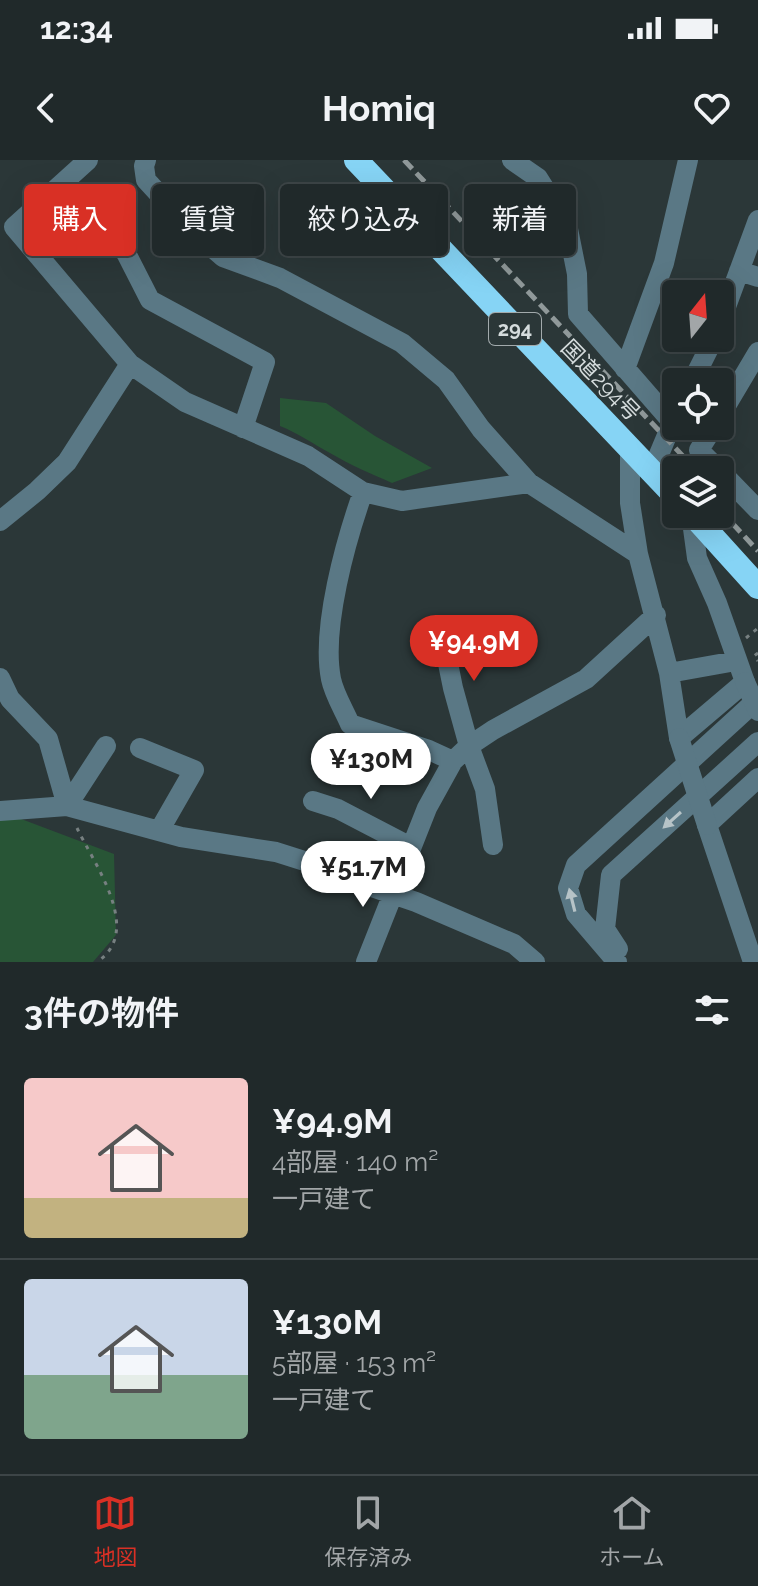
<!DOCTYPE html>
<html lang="ja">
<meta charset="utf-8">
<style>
:root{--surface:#20292a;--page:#283132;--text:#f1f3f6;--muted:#a2a6a8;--line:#3d4547;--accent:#d93025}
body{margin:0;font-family:Raleway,"Noto Sans JP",sans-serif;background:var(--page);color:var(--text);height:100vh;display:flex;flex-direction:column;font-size:30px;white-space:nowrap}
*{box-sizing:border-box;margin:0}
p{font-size:26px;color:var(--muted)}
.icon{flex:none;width:44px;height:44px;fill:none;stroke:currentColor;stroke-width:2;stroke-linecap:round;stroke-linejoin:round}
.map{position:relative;height:802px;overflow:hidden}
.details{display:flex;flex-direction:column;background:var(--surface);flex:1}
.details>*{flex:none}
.hud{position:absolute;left:24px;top:24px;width:710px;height:72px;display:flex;gap:16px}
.needle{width:52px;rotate:17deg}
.controls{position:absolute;left:662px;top:120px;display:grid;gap:16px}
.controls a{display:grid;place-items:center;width:72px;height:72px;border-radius:8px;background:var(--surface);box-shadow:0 8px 32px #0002,0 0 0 2px var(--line);font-size:40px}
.price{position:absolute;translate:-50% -68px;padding:0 18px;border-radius:28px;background:#fff;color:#222;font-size:26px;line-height:52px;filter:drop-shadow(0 2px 4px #0008)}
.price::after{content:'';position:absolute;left:50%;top:48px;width:24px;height:18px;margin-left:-12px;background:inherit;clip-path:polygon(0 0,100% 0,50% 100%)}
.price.current{background:var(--accent);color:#fff}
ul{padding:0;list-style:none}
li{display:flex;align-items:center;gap:24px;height:200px;padding:0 24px}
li+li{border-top:2px solid var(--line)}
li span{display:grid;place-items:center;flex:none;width:224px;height:160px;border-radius:8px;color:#555}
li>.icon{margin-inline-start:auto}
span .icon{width:96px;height:96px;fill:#fffc;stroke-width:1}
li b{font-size:34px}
h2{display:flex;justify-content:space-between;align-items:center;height:96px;padding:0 24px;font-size:34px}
.chip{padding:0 28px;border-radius:8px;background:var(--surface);box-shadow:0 8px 32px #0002,0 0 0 2px var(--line);font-size:28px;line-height:72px}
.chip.current{background:var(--accent);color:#fff}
.status{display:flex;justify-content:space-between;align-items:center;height:56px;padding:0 40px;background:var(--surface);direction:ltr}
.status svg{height:22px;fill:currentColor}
header{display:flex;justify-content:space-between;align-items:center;height:104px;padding:0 24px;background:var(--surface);font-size:36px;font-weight:700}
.menu{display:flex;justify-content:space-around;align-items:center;height:112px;border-top:2px solid var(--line);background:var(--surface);font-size:22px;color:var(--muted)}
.menu a{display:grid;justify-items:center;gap:4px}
.menu .current{color:var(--accent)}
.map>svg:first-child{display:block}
.green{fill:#285536}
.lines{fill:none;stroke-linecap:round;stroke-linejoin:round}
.path{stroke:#778081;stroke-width:3;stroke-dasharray:4 6;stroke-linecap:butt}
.minor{stroke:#5a7885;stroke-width:20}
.highway{stroke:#86d4f5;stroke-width:24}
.rail{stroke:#90999a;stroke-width:5;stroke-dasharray:12 6;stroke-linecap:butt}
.minor-bridge{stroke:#5a7885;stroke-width:20}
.oneway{fill:#b6c3c7}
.labels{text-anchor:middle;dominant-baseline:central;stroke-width:6;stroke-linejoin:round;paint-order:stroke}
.shield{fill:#2b3738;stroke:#a2aaac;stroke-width:2}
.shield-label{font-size:20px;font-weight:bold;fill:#d5dcdd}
.street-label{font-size:22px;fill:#d5dcdd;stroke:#2b3738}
</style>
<div class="status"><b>12:34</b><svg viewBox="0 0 49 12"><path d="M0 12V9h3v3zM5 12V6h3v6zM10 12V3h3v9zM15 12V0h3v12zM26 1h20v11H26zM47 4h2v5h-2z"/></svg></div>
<header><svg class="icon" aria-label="back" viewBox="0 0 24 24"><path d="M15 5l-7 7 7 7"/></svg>Homiq<svg class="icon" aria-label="heart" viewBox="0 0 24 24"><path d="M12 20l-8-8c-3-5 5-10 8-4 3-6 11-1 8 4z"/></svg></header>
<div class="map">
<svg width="758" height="802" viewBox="0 0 758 802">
<rect width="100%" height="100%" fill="#2b3738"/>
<path class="green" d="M 280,238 L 326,243 L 375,276 L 432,308 L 392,323 C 372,314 350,305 330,293 C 313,284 298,273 280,266 Z
M 0,651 L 114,694 L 116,775 L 93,802 L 0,802 Z"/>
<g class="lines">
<path class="path" d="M 746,478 L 758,468
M 758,493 L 754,496 L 758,501
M 77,668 C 94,704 144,771 97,802"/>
<path class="minor" d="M 88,0 L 14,67 L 130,204 L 185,242 L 308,296 L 363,332 L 402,341 L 529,323 L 638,394
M 146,0 L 144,6 L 146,20 L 191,69 L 223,97 L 280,118 L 402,183 L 446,220 L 481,269 L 529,323
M 512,0 L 538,18 L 567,64 L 577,114 L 578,154 L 672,262
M 65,21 L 126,93 L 150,140 L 265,202 L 243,268
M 739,111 L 758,117
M 720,163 L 758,60
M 625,209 L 664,103 L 688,0
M 692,222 L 714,178
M 720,256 L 758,192
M 714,266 L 699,290 L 719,310
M 630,289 L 630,343 L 638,394 L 669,513 L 679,578
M 652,311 L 676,254
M 720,311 L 758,350
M 363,332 C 346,380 321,468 331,519 C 334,534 344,550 350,564 L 429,590 L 453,601
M 0,361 L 37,331 L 67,302 L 130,204
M 441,469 L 453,528 L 469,586 L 485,629 L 493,685
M 669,513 L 736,501
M 0,518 L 10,539 L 48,579 L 67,646
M 679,578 L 745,522 L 717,443 L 697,398 L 691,354
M 140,588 L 194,610 L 159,671
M 313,641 L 338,649 L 411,687
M 67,646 L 106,586
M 0,651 L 67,646 L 181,677 L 276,692 L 336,711 L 366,725 L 416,742 L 514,784 L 535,802
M 618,789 L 605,769 L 611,715 L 758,582
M 366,802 L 427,648 L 453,601 L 469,586 L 493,570 L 586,519 L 656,455
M 617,802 L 576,754 L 568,728 L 576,705 L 758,539
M 753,802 L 707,665 L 758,618"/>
<path class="highway" d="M 356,0 L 676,337
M 692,354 L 758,427"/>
<path class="rail" d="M 404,0 L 696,310
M 720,350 L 758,391"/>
<path class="minor-bridge" d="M 745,522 L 758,551
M 679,578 L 707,665"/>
</g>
<defs><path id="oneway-solid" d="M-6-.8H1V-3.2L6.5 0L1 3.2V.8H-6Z" transform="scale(2)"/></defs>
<g class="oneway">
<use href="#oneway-solid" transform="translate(672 660) rotate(138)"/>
<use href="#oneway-solid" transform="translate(572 740) rotate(-104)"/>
</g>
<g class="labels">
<rect class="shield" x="489" y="153" width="52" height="32" rx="6"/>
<g class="shield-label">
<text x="515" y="169">294</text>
</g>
<g class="street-label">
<text transform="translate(601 220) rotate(46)">国道294号</text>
</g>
</g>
</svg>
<div class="controls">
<a><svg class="needle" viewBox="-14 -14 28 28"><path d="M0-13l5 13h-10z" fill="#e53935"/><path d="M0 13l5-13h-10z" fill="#a2a6a8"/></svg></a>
<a><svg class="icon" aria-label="locate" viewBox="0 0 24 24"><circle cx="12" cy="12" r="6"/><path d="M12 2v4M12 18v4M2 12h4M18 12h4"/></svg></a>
<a><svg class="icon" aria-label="layers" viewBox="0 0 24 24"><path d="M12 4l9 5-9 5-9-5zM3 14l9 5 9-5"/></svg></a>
</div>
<b class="price current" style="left:474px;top:523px">¥94.9M</b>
<b class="price" style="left:371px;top:641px">¥130M</b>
<b class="price" style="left:363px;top:749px">¥51.7M</b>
<div class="hud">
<a class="chip current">購入</a>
<a class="chip">賃貸</a>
<a class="chip">絞り込み</a>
<a class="chip">新着</a>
</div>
</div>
<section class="details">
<h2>3件の物件<svg class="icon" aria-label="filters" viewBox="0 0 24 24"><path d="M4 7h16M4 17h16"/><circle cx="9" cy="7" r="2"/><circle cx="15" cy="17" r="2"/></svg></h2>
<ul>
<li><span style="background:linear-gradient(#f6c9c9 75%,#c2b280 0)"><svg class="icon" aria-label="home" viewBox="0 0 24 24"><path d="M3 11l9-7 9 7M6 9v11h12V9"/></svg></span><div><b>¥94.9M</b><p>4部屋 · 140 m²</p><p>一戸建て</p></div></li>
<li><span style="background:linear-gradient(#c9d6e8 60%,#7fa58c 0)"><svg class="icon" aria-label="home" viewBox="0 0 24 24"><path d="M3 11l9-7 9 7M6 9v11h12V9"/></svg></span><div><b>¥130M</b><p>5部屋 · 153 m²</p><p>一戸建て</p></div></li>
</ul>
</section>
<nav class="menu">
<a class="current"><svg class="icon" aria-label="map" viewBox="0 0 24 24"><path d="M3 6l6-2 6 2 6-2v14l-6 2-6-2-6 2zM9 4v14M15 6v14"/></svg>地図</a>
<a><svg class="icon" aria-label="saved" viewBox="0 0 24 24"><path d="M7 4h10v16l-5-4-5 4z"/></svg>保存済み</a>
<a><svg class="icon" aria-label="home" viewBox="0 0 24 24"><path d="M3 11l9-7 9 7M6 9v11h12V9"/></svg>ホーム</a>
</nav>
